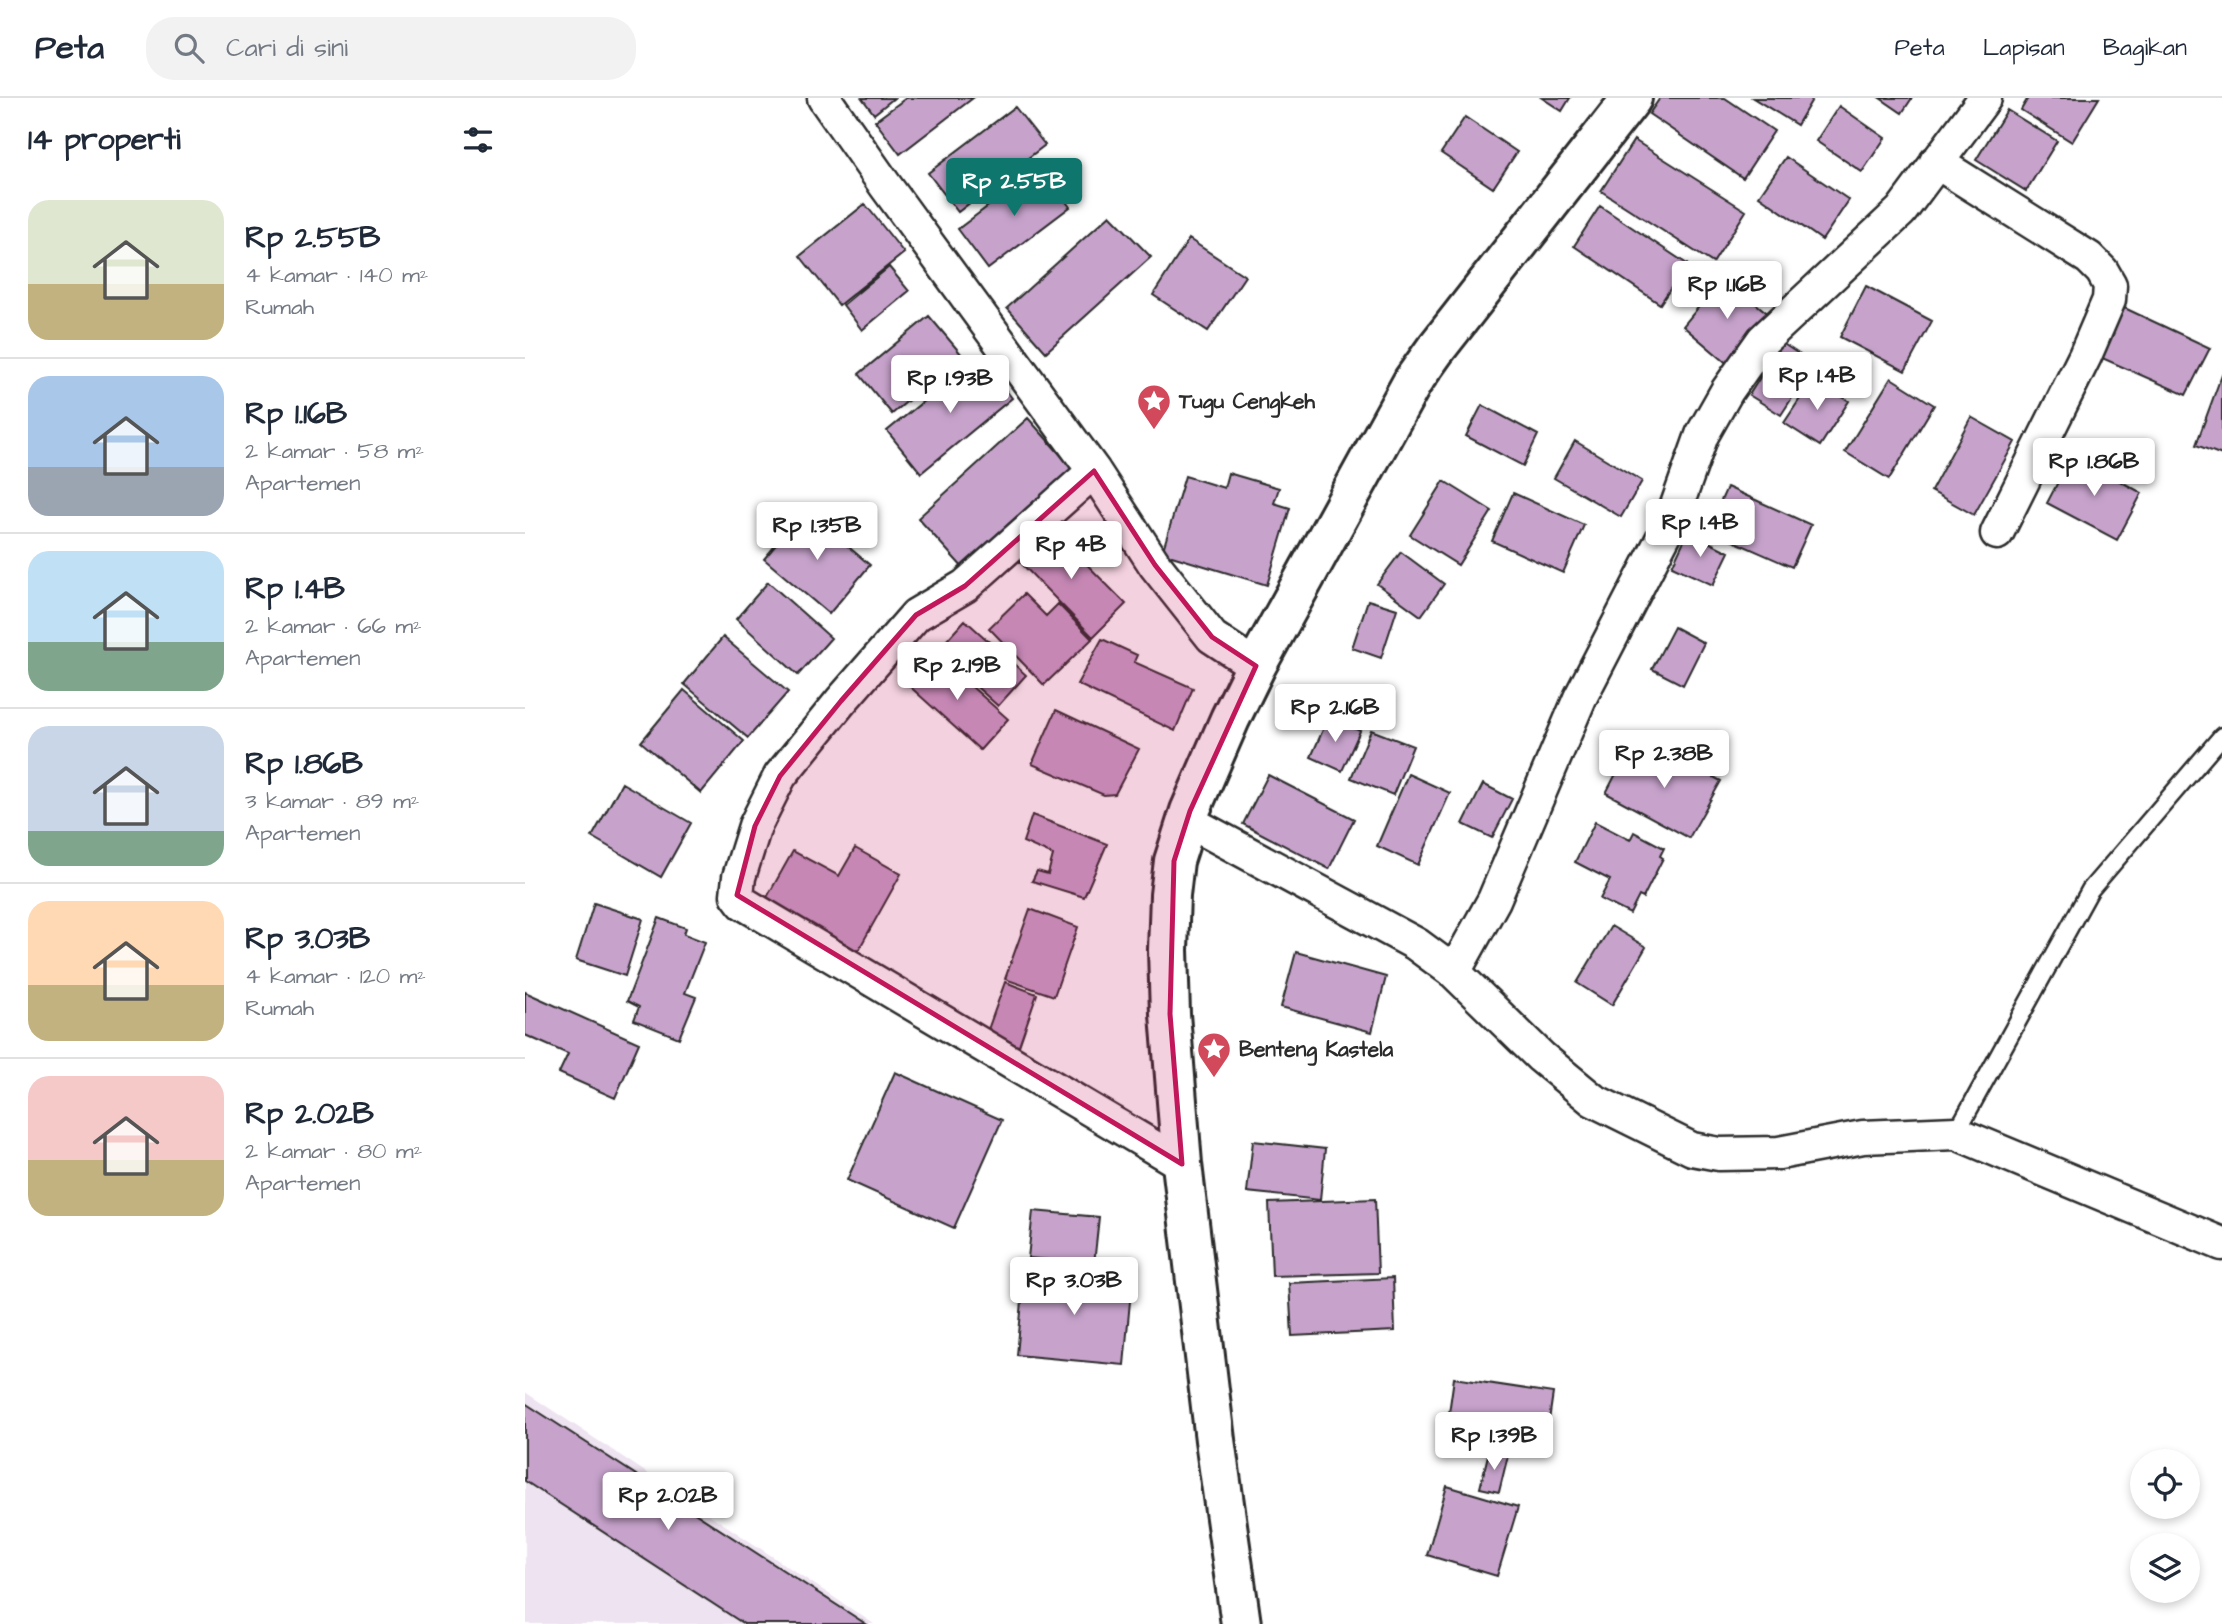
<!DOCTYPE html>
<html lang="id">
<meta charset="utf-8">
<style>
:root{--surface:#fff;--page:#f2f2f3;--text:#1f2937;--muted:#747a83;--line:#e0e1e3;--accent:#0f766e}
body{margin:0;font-family:"Architects Daughter",sans-serif;background:var(--page);color:var(--text);height:100vh;display:flex;flex-direction:column;font-size:26px;white-space:nowrap}
*{box-sizing:border-box;margin:0}
p{font-size:23px;color:var(--muted)}
.icon{flex:none;width:38px;height:38px;fill:none;stroke:currentColor;stroke-width:2;stroke-linecap:round;stroke-linejoin:round}
.map{position:relative;flex:1;overflow:hidden}
.details{display:flex;flex-direction:column;background:var(--surface);width:525px}
.details>*{flex:none}
.fabs{position:absolute;left:1605px;top:1351px;display:grid;gap:14px}
.fabs a{display:grid;place-items:center;width:70px;height:70px;border-radius:50%;background:var(--surface);box-shadow:0 4px 10px #0003;font-size:35px}
.price{position:absolute;translate:-50% -60px;padding:0 16px;border-radius:7px;background:#fff;color:#222;font-size:23px;line-height:46px;filter:drop-shadow(0 2px 4px #0008)}
.price::after{content:'';position:absolute;left:50%;top:42px;width:21px;height:16px;margin-left:-10px;background:inherit;clip-path:polygon(0 0,100% 0,50% 100%)}
.price.current{background:var(--accent);color:#fff}
ul{padding:0;list-style:none}
li{display:flex;align-items:center;gap:21px;height:175px;padding:0 28px}
li+li{border-top:2px solid var(--line)}
li span{display:grid;place-items:center;flex:none;width:196px;height:140px;border-radius:21px;color:#555}
li>.icon{margin-inline-start:auto}
span .icon{width:84px;height:84px;fill:#fffc;stroke-width:1}
li b{font-size:30px}
h2{display:flex;justify-content:space-between;align-items:center;height:84px;padding:0 28px;font-size:30px}
header{display:flex;align-items:center;gap:42px;box-sizing:border-box;height:98px;padding:0 35px;background:var(--surface);border-bottom:2px solid var(--line)}
header strong{font-size:33px}
nav{display:flex;gap:38px;margin-inline-start:auto;font-size:24px}
.search{width:490px;height:63px;background:var(--page);display:flex;align-items:center;gap:18px;box-sizing:border-box;padding:0 24px;border-radius:28px;color:var(--muted);font-size:26px}
main{display:flex;flex:1;min-height:0}
.map>svg:first-child{display:block}
.built{fill:#eee3f0}
.building{fill:#c7a3cc;stroke:#2b2b2b;stroke-width:2}
.lines{fill:none;stroke-linecap:round;stroke-linejoin:round}
.service-casing{stroke:#2b2b2b;stroke-width:21}
.minor-casing{stroke:#2b2b2b;stroke-width:37}
.trunk-casing{stroke:#2b2b2b;stroke-width:44}
.service{stroke:#fff;stroke-width:16}
.minor{stroke:#fff;stroke-width:32}
.trunk{stroke:#fff;stroke-width:38}
.marked{fill:#c2185b;fill-opacity:0.2;stroke:#c2185b;stroke-width:5;stroke-linejoin:round}
.labels{text-anchor:middle;dominant-baseline:central;stroke-width:6;stroke-linejoin:round;paint-order:stroke}
.poi-label{font-size:21px;font-weight:bold;fill:#2b2b2b;stroke:#fff;text-anchor:start}
</style>
<header>
<strong>Peta</strong>
<div class="search"><svg class="icon" aria-label="search" viewBox="0 0 24 24"><circle cx="10" cy="10" r="6"/><path d="M15 15l6 6"/></svg>Cari di sini</div>
<nav><a>Peta</a><a>Lapisan</a><a>Bagikan</a></nav>
</header>
<main>
<section class="details">
<h2>14 properti<svg class="icon" aria-label="filters" viewBox="0 0 24 24"><path d="M4 7h16M4 17h16"/><circle cx="9" cy="7" r="2"/><circle cx="15" cy="17" r="2"/></svg></h2>
<ul>
<li><span style="background:linear-gradient(#dfe7d0 60%,#c2b280 0)"><svg class="icon" aria-label="home" viewBox="0 0 24 24"><path d="M3 11l9-7 9 7M6 9v11h12V9"/></svg></span><div><b>Rp 2.55B</b><p>4 kamar · 140 m²</p><p>Rumah</p></div></li>
<li><span style="background:linear-gradient(#a9c7e8 65%,#9aa5b1 0)"><svg class="icon" aria-label="home" viewBox="0 0 24 24"><path d="M3 11l9-7 9 7M6 9v11h12V9"/></svg></span><div><b>Rp 1.16B</b><p>2 kamar · 58 m²</p><p>Apartemen</p></div></li>
<li><span style="background:linear-gradient(#bfe0f5 65%,#7fa58c 0)"><svg class="icon" aria-label="home" viewBox="0 0 24 24"><path d="M3 11l9-7 9 7M6 9v11h12V9"/></svg></span><div><b>Rp 1.4B</b><p>2 kamar · 66 m²</p><p>Apartemen</p></div></li>
<li><span style="background:linear-gradient(#c9d6e8 75%,#7fa58c 0)"><svg class="icon" aria-label="home" viewBox="0 0 24 24"><path d="M3 11l9-7 9 7M6 9v11h12V9"/></svg></span><div><b>Rp 1.86B</b><p>3 kamar · 89 m²</p><p>Apartemen</p></div></li>
<li><span style="background:linear-gradient(#ffd9b3 60%,#c2b280 0)"><svg class="icon" aria-label="home" viewBox="0 0 24 24"><path d="M3 11l9-7 9 7M6 9v11h12V9"/></svg></span><div><b>Rp 3.03B</b><p>4 kamar · 120 m²</p><p>Rumah</p></div></li>
<li><span style="background:linear-gradient(#f6c9c9 60%,#c2b280 0)"><svg class="icon" aria-label="home" viewBox="0 0 24 24"><path d="M3 11l9-7 9 7M6 9v11h12V9"/></svg></span><div><b>Rp 2.02B</b><p>2 kamar · 80 m²</p><p>Apartemen</p></div></li>
</ul>
</section>
<div class="map">
<svg width="1697" height="1526" viewBox="0 0 1697 1526">
<rect width="100%" height="100%" fill="#fff"/>
<filter id="ink" filterUnits="userSpaceOnUse"><feTurbulence type="fractalNoise" baseFrequency=".0143" numOctaves="2"/><feDisplacementMap in="SourceGraphic" scale="14" xChannelSelector="R" yChannelSelector="G"/><feConvolveMatrix kernelMatrix="1 2 1 2 8 2 1 2 1" color-interpolation-filters="sRGB"/></filter>
<g filter="url(#ink)">
<path class="built" d="M 0,1294 L 349,1526 L 0,1526 Z"/>
<path class="building" d="M 337,0 L 369,0 L 349,16 Z
M 381,0 L 448,0 L 375,56 L 350,23 Z
M 1017,0 L 1045,0 L 1037,13 Z
M 1135,0 L 1200,0 L 1249,33 L 1218,80 L 1124,16 Z
M 1228,0 L 1288,0 L 1272,27 Z
M 1355,0 L 1387,0 L 1377,15 Z
M 1503,0 L 1574,0 L 1547,44 L 1496,12 Z
M 1314,8 L 1360,40 L 1337,74 L 1291,43 Z
M 490,9 L 520,47 L 433,114 L 403,75 Z
M 1482,12 L 1532,43 L 1501,93 L 1451,62 Z
M 940,19 L 992,54 L 968,90 L 916,55 Z
M 1109,42 L 1221,113 L 1188,165 L 1076,93 Z
M 1261,59 L 1324,102 L 1297,142 L 1234,98 Z
M 515,69 L 545,109 L 463,171 L 433,131 Z
M 340,106 L 379,155 L 314,207 L 275,158 Z
M 1075,108 L 1162,166 L 1135,206 L 1049,148 Z
M 585,117 L 626,159 L 521,254 L 482,210 Z
M 664,141 L 720,178 L 683,233 L 628,197 Z
M 364,169 L 384,193 L 337,232 L 318,207 Z
M 1198,179 L 1246,218 L 1205,268 L 1158,228 Z
M 1341,188 L 1407,223 L 1380,273 L 1315,239 Z
M 1591,206 L 1685,250 L 1661,297 L 1568,256 Z
M 404,218 L 437,257 L 367,316 L 334,276 Z
M 1257,245 L 1289,266 L 1256,317 L 1224,297 Z
M 454,258 L 487,300 L 396,375 L 362,333 Z
M 1697,276 L 1697,357 L 1671,347 Z
M 1366,280 L 1409,307 L 1364,381 L 1320,354 Z
M 1288,281 L 1324,303 L 1295,348 L 1259,325 Z
M 957,307 L 1013,337 L 998,368 L 941,338 Z
M 1446,319 L 1490,344 L 1449,417 L 1406,393 Z
M 503,320 L 548,371 L 439,471 L 393,420 Z
M 1050,343 L 1117,383 L 1096,419 L 1029,380 Z
M 1547,357 L 1617,395 L 1592,442 L 1522,405 Z
M 703,375 L 754,390 L 749,405 L 765,410 L 742,487 L 637,455 L 660,378 L 699,390 Z
M 919,383 L 967,413 L 933,467 L 885,437 Z
M 1202,389 L 1286,427 L 1267,469 L 1183,432 Z
M 988,395 L 1059,427 L 1038,475 L 967,443 Z
M 280,412 L 345,467 L 304,516 L 239,461 Z
M 524,428 L 601,506 L 568,539 L 491,460 Z
M 1163,434 L 1204,454 L 1188,487 L 1147,468 Z
M 876,454 L 919,486 L 896,518 L 852,486 Z
M 243,484 L 306,540 L 273,577 L 211,521 Z
M 499,496 L 521,518 L 533,506 L 567,541 L 519,587 L 464,530 Z
M 843,502 L 872,511 L 856,560 L 827,550 Z
M 440,522 L 501,577 L 473,608 L 412,553 Z
M 1149,529 L 1179,545 L 1158,587 L 1127,571 Z
M 198,539 L 263,594 L 223,640 L 159,586 Z
M 577,541 L 612,557 L 609,564 L 668,590 L 650,633 L 552,586 Z
M 409,555 L 483,621 L 455,652 L 382,586 Z
M 159,592 L 219,643 L 176,695 L 116,644 Z
M 531,612 L 614,651 L 590,696 L 579,697 L 507,666 Z
M 804,618 L 835,633 L 817,673 L 786,659 Z
M 846,632 L 888,648 L 868,697 L 826,680 Z
M 1105,649 L 1139,668 L 1146,656 L 1196,683 L 1164,740 L 1081,695 Z
M 883,676 L 925,695 L 893,767 L 852,748 Z
M 743,677 L 829,721 L 804,771 L 718,726 Z
M 97,685 L 166,725 L 136,779 L 67,739 Z
M 958,686 L 987,701 L 967,740 L 938,726 Z
M 507,717 L 582,746 L 559,799 L 507,783 L 512,773 L 523,776 L 528,757 L 498,744 Z
M 1070,724 L 1105,742 L 1109,734 L 1139,750 L 1135,758 L 1138,760 L 1118,800 L 1114,798 L 1105,816 L 1075,801 L 1085,782 L 1050,764 Z
M 330,750 L 376,776 L 333,853 L 241,801 L 268,753 L 314,778 Z
M 69,805 L 118,821 L 100,878 L 51,862 Z
M 505,811 L 553,829 L 529,898 L 480,881 Z
M 134,820 L 161,830 L 159,836 L 180,844 L 160,895 L 171,899 L 154,940 L 109,922 L 114,909 L 102,903 Z
M 1086,828 L 1121,849 L 1087,907 L 1052,885 Z
M 771,854 L 861,879 L 847,934 L 756,909 Z
M 480,884 L 512,896 L 493,951 L 460,940 Z
M 0,894 L 114,945 L 90,1000 L 34,975 L 43,956 L 0,937 Z
M 370,974 L 477,1022 L 429,1130 L 322,1082 Z
M 728,1043 L 800,1051 L 795,1102 L 722,1094 Z
M 850,1101 L 853,1175 L 747,1178 L 744,1105 Z
M 508,1113 L 574,1119 L 569,1166 L 503,1160 Z
M 500,1171 L 607,1182 L 599,1267 L 492,1257 Z
M 868,1180 L 870,1233 L 767,1238 L 764,1185 Z
M 929,1280 L 1028,1295 L 1021,1343 L 922,1329 Z
M 0,1305 L 341,1526 L 219,1526 L 0,1383 Z
M 964,1353 L 983,1357 L 974,1394 L 955,1390 Z
M 922,1388 L 993,1409 L 972,1478 L 902,1457 Z"/>
<g class="lines">
<g class="service-casing">
<path id="service" d="M 1431,1035 L 1565,792 L 1697,638"/>
</g>
<g class="minor-casing">
<path id="minor" d="M 299,0 L 360,87 L 569,373 L 630,467 L 687,539 L 731,568
M 1411,64 L 1564,160 L 1577,173 L 1585,187 L 1584,202 L 1560,258 L 1472,435
M 569,373 L 440,488 L 391,517 L 316,603 L 255,678 L 230,728 L 214,779 L 212,797 L 218,805 L 657,1066
M 663,723 L 891,846 L 929,874 L 969,802 L 1055,600 L 1146,424 L 1177,337 L 1202,293 L 1238,242 L 1376,113 L 1460,0
M 929,874 L 1016,959 L 1068,1002 L 1167,1051 L 1194,1056 L 1254,1055 L 1338,1039 L 1431,1035 L 1697,1146"/>
</g>
<g class="trunk-casing">
<path id="trunk" d="M 716,1526 L 690,1342 L 657,1066 L 645,916 L 643,852 L 645,797 L 649,763 L 665,713 L 705,621 L 731,568 L 888,283 L 910,252 L 1107,0"/>
</g>
<use href="#service" class="service"/>
<use href="#minor" class="minor"/>
<use href="#trunk" class="trunk"/>
</g>
</g>
<path class="marked" d="M 569,373 L 630,467 L 687,539 L 731,568 L 665,713 L 649,763 L 645,916 L 657,1066 L 212,797 L 230,728 L 255,678 L 316,603 L 391,517 L 440,488 Z"/>
<defs>
<g id="sight-pin" transform="scale(1.75)"><path d="M0 17L-7.5 6A9.5 9.5 0 1 1 7.5 6Z" fill="#d1495b" stroke="#fff"/><path d="M0-6L1.8-2.2L6-1.7L2.9 1.2L3.7 5.4L0 3.3L-3.7 5.4L-2.9 1.2L-6-1.7L-1.8-2.2Z" fill="#fff"/></g>
</defs>
<g fill-rule="evenodd">
<use href="#sight-pin" x="629" y="303"/>
<use href="#sight-pin" x="689" y="951"/>
</g>
<g class="labels">
<g class="poi-label">
<text x="654" y="303">Tugu Cengkeh</text>
<text x="714" y="951">Benteng Kastela</text>
</g>
</g>
</svg>
<div class="fabs">
<a><svg class="icon" aria-label="locate" viewBox="0 0 24 24"><circle cx="12" cy="12" r="6"/><path d="M12 2v4M12 18v4M2 12h4M18 12h4"/></svg></a>
<a><svg class="icon" aria-label="layers" viewBox="0 0 24 24"><path d="M12 4l9 5-9 5-9-5zM3 14l9 5 9-5"/></svg></a>
</div>
<b class="price current" style="left:489px;top:120px">Rp 2.55B</b>
<b class="price" style="left:1202px;top:223px">Rp 1.16B</b>
<b class="price" style="left:1292px;top:314px">Rp 1.4B</b>
<b class="price" style="left:425px;top:317px">Rp 1.93B</b>
<b class="price" style="left:1569px;top:400px">Rp 1.86B</b>
<b class="price" style="left:1175px;top:461px">Rp 1.4B</b>
<b class="price" style="left:292px;top:464px">Rp 1.35B</b>
<b class="price" style="left:546px;top:483px">Rp 4B</b>
<b class="price" style="left:432px;top:604px">Rp 2.19B</b>
<b class="price" style="left:810px;top:646px">Rp 2.16B</b>
<b class="price" style="left:1139px;top:692px">Rp 2.38B</b>
<b class="price" style="left:549px;top:1219px">Rp 3.03B</b>
<b class="price" style="left:969px;top:1374px">Rp 1.39B</b>
<b class="price" style="left:143px;top:1434px">Rp 2.02B</b>
</div>
</main>
